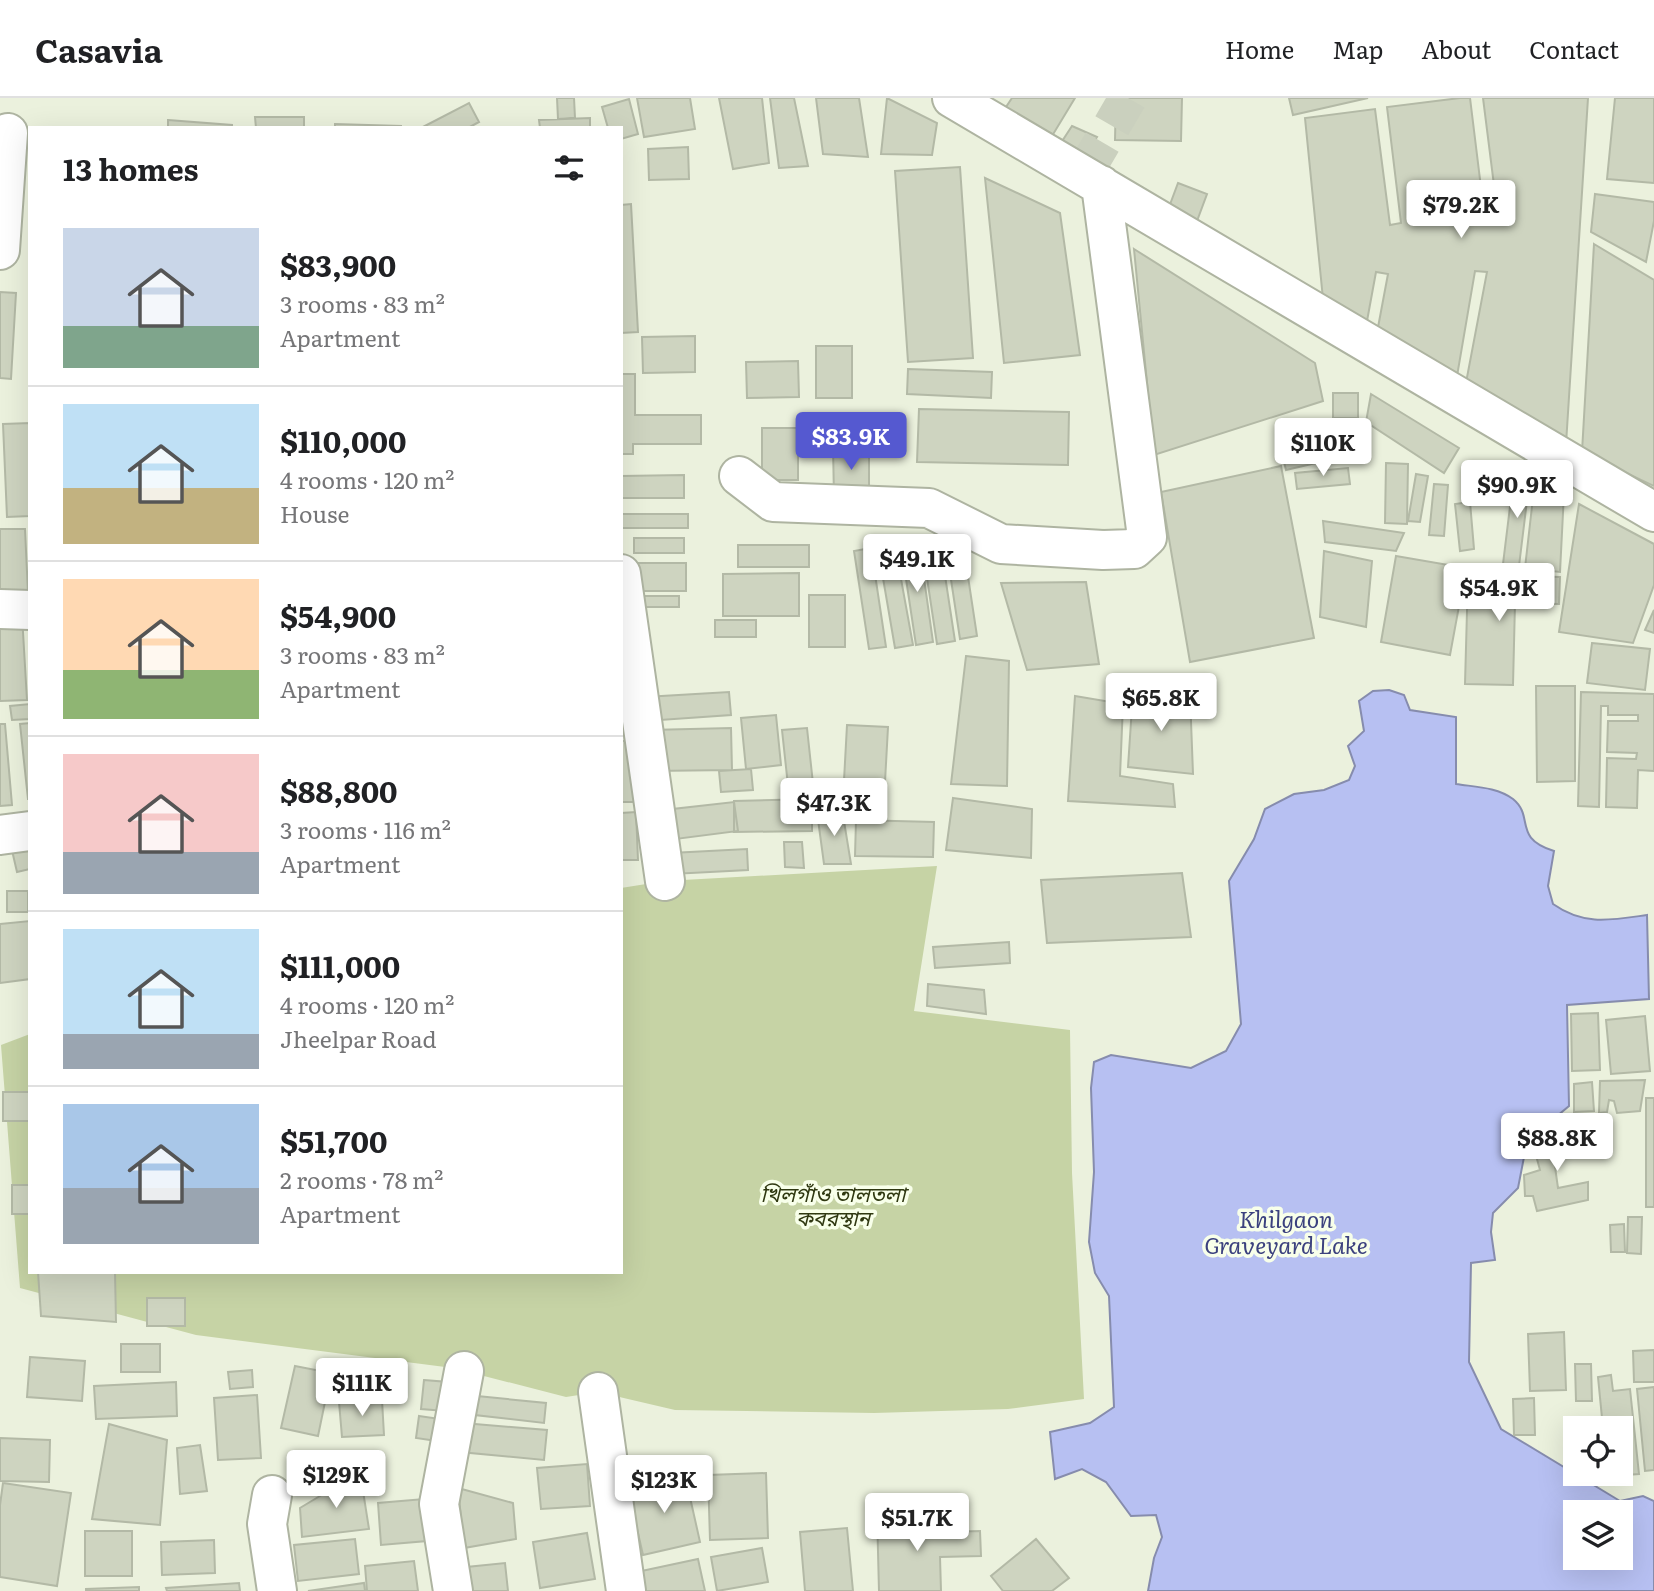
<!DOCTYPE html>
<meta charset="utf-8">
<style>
:root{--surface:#fff;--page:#f2f2f2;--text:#202124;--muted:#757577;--line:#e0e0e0;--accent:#5559d0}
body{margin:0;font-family:Literata,"Noto Sans Bengali",serif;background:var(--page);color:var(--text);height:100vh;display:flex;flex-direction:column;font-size:26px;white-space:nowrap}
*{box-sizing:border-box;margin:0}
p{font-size:23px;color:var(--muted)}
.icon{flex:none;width:38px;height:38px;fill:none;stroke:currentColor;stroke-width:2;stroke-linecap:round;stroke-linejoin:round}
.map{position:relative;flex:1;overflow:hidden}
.sheet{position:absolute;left:28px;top:28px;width:595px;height:1148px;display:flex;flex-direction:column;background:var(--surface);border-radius:0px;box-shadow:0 7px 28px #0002}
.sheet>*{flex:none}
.controls{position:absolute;left:1563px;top:1318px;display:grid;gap:14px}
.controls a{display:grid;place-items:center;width:70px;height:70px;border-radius:0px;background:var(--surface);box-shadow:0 7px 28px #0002;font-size:35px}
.price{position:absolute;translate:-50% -60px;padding:0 16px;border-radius:7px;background:#fff;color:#222;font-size:23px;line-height:46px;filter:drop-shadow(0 2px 4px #0008)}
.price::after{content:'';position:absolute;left:50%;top:42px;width:21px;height:16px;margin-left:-10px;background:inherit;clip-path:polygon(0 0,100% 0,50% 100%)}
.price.active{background:var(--accent);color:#fff}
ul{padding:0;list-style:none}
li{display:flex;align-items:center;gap:21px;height:175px;padding:0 35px}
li+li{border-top:2px solid var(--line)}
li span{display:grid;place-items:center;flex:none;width:196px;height:140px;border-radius:0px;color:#555}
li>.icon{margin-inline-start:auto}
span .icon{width:84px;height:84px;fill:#fffc;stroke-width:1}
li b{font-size:30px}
h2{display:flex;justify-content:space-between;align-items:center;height:84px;padding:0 35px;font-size:30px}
header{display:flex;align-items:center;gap:42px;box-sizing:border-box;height:98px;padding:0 35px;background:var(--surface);border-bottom:2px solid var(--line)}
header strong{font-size:33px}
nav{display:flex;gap:38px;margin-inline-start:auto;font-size:24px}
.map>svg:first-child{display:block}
.green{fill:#c6d3a5}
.water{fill:#b7c0f2;stroke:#868cad;stroke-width:2;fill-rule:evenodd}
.building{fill:#ced4c0;stroke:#b3b9a6;stroke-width:2}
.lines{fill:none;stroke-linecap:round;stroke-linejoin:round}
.minor-tunnel{stroke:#cad0be;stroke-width:38;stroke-dasharray:38 19;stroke-linecap:butt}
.minor-casing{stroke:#aeb4a1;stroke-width:42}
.minor{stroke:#fff;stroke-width:38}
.labels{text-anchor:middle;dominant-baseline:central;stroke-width:7;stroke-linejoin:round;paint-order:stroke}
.park-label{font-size:21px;font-style:italic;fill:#2f3811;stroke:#f8ffea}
.water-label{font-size:23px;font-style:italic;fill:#3b417e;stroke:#f8ffea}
</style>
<header>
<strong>Casavia</strong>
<nav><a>Home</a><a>Map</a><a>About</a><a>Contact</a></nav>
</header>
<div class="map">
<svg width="1654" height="1493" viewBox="0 0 1654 1493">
<rect width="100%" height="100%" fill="#ebf1dd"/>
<path class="green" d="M 937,768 L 914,913 L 1070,932 L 1072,1075 L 1084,1301 L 1008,1311 L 874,1315 L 675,1312 L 598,1294 L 566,1299 L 453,1270 L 196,1237 L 20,1190 L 1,947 L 30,936 L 30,1174 L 621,1174 L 621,790 L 665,783 Z"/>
<path class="water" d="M 1389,592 L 1404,597 L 1410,612 L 1456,619 L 1456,686 C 1475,689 1497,689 1513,701 C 1535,719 1512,740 1554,753 L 1548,788 L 1553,806 C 1584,828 1611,822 1647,817 L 1649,901 L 1567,907 L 1569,1008 L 1538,1034 L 1524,1059 L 1518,1090 L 1493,1115 L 1491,1134 L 1495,1162 L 1471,1165 L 1469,1264 L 1501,1331 L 1620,1403 L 1643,1398 L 1654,1403 L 1654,1493 L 1148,1493 L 1154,1460 L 1162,1439 L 1156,1417 L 1131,1418 L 1106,1384 L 1082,1371 L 1055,1381 L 1050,1334 L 1090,1325 L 1114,1309 L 1109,1198 L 1095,1175 L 1089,1144 L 1094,1074 L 1091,990 L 1094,964 L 1111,957 L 1191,970 L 1226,953 L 1241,926 L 1229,783 L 1254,741 L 1265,711 L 1294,696 L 1324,692 L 1349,682 L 1355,668 L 1348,648 L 1364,633 L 1359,603 L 1373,593 ZM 1575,1414 L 1620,1414 L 1620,1460 L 1575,1460 Z"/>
<path class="building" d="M 557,0 L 574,0 L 575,20 L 558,21 Z
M 637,0 L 690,0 L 695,31 L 644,39 Z
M 719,0 L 762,0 L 769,65 L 733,71 Z
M 770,0 L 794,0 L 808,68 L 779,70 Z
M 816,0 L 859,0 L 868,59 L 823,56 Z
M 887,0 L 937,25 L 932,57 L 881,56 Z
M 1012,0 L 1075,0 L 1049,43 L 1002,15 Z
M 1116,0 L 1182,0 L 1181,43 L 1115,42 Z
M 1289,0 L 1368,0 L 1293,17 Z
M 1460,0 L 1470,0 L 1485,122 L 1498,119 L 1483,0 L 1588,0 L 1566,346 L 1465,290 L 1487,174 L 1475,173 L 1456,284 L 1376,240 L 1388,176 L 1376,174 L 1365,234 L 1324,211 L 1305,20 L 1375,11 L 1390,127 L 1401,125 L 1387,9 Z
M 1615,0 L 1654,0 L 1654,85 L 1607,81 Z
M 629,1 L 638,36 L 621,41 L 621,30 L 608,30 L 602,9 Z
M 469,5 L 479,24 L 468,30 L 421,30 Z
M 255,19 L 304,19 L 304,30 L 256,30 Z
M 590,20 L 590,30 L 540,30 L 539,22 Z
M 168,22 L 232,27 L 232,30 L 168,30 Z
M 335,26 L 401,28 L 401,30 L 335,30 Z
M 1072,28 L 1097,39 L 1078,69 L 1055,54 Z
M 688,49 L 689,81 L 649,82 L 648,51 Z
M 960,69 L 973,260 L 908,264 L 895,73 Z
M 985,80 L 1060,115 L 1080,257 L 1004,265 Z
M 1178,85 L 1207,96 L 1194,131 L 1165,120 Z
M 1595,96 L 1654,104 L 1654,123 L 1646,164 L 1591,134 Z
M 631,106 L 638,234 L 621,235 L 621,107 Z
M 1594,146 L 1654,182 L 1654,388 L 1582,354 Z
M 1134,151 L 1315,265 L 1323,303 L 1154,357 Z
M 0,194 L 16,195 L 11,281 L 0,280 Z
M 695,238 L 695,274 L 643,275 L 642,239 Z
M 816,248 L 852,248 L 852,300 L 816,300 Z
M 798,263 L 799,299 L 747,300 L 746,264 Z
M 908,271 L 992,274 L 991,300 L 907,296 Z
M 621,276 L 635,276 L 635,317 L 701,317 L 701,346 L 633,346 L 633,356 L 621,356 Z
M 1333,295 L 1358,295 L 1358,320 L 1333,320 Z
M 1371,296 L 1459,350 L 1444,375 L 1366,324 Z
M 919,311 L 1069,314 L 1068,367 L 917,364 Z
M 30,325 L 30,418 L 7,419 L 3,326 Z
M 1321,326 L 1353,329 L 1351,360 L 1319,358 Z
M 762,330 L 798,330 L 798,382 L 762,382 Z
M 1308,333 L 1316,365 L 1286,372 L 1278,340 Z
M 833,348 L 869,348 L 869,400 L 834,400 Z
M 1386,365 L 1408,366 L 1407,426 L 1385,425 Z
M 1281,368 L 1314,540 L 1190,564 L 1161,394 Z
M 1348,370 L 1350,386 L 1297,391 L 1295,375 Z
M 1416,376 L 1428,378 L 1420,424 L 1408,423 Z
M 1514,376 L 1530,378 L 1519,468 L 1503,466 Z
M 684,377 L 684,400 L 621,400 L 621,378 Z
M 1535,382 L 1564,395 L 1560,474 L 1525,470 Z
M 1434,386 L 1448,387 L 1444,438 L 1429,437 Z
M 1470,404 L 1474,451 L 1460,453 L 1455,406 Z
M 1579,406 L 1654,446 L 1654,487 L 1633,545 L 1559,534 Z
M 621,416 L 688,416 L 688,430 L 621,430 Z
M 1323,423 L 1404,435 L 1396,453 L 1325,444 Z
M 0,431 L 25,431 L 28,495 L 0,496 Z
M 962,439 L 977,538 L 960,541 L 945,442 Z
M 634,440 L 684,440 L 684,455 L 634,455 Z
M 919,445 L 933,544 L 916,547 L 901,448 Z
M 940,445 L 955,543 L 937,546 L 922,447 Z
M 738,447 L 809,447 L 809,469 L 738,469 Z
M 895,448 L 913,547 L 895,550 L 878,451 Z
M 871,450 L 886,549 L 869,551 L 854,453 Z
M 1324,453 L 1372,463 L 1366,529 L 1320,519 Z
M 1396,458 L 1466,470 L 1450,557 L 1381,544 Z
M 627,465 L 686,465 L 686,493 L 627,493 Z
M 799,475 L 799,518 L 723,518 L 723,476 Z
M 1468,477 L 1560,479 L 1559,506 L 1515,505 L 1513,587 L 1465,586 Z
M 1086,484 L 1099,566 L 1027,572 L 1001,485 Z
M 809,497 L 845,497 L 845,549 L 809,549 Z
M 621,498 L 679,498 L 679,509 L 621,509 Z
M 1654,512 L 1654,535 L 1645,532 Z
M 22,517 L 27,602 L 0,603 L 0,518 Z
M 715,522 L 756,522 L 756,539 L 715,539 Z
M 1592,545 L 1650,551 L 1645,592 L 1587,585 Z
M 966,558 L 1009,563 L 1007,688 L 951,686 Z
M 1536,588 L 1575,588 L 1575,683 L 1537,684 Z
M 729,594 L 731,617 L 646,623 L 645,599 Z
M 1133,594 L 1190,597 L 1193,676 L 1128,669 Z
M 1581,594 L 1654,596 L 1654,673 L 1638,672 L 1637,710 L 1606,709 L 1607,660 L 1636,661 L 1637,655 L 1607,654 L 1608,623 L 1638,623 L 1638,617 L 1608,617 L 1608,608 L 1601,608 L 1599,709 L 1578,708 Z
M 1075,598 L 1123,606 L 1120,678 L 1173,686 L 1175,709 L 1068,703 Z
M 30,606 L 30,621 L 12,622 L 10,608 Z
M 776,617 L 781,667 L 746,671 L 741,620 Z
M 30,625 L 30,701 L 28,701 L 20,626 Z
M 0,626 L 5,626 L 12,707 L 0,708 Z
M 847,627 L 888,629 L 884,702 L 843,701 Z
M 731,630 L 732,672 L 651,673 L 650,632 Z
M 807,630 L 814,695 L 789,697 L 782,632 Z
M 621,643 L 638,643 L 639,704 L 621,704 Z
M 751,671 L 753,692 L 721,694 L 719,673 Z
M 953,700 L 1032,711 L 1031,760 L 946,752 Z
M 812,701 L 812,733 L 734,734 L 734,703 Z
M 734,704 L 738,733 L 668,742 L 664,712 Z
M 842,711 L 851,766 L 824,766 L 817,714 Z
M 636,714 L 638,762 L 621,762 L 621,715 Z
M 856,722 L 934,724 L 933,759 L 855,758 Z
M 30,744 L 30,771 L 17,774 L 11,748 Z
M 784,744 L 802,744 L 804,770 L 785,769 Z
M 747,751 L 748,772 L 672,776 L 671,755 Z
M 1182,775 L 1191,839 L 1047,845 L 1041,782 Z
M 7,793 L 28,793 L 28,814 L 7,814 Z
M 30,823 L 30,881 L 0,885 L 0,826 Z
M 1009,844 L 1010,865 L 935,870 L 933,849 Z
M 928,886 L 984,892 L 986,916 L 927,908 Z
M 1598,915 L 1600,972 L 1572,973 L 1571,916 Z
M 1645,918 L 1650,973 L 1611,976 L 1606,922 Z
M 1645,982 L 1640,1013 L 1617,1015 L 1614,1003 L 1609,1002 L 1607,1014 L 1599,1015 L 1600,983 Z
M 1592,984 L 1594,1013 L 1574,1014 L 1574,986 Z
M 3,994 L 30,994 L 30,1023 L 3,1023 Z
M 1646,1000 L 1654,1000 L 1654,1109 L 1646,1109 Z
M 1590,1033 L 1592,1053 L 1554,1062 L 1558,1090 L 1588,1084 L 1588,1102 L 1537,1113 L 1533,1098 L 1525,1098 L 1524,1077 L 1540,1072 L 1534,1050 L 1554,1040 Z
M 12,1087 L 30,1087 L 30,1116 L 12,1116 Z
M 1628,1119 L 1642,1119 L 1641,1156 L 1627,1155 Z
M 1624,1126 L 1625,1154 L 1611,1154 L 1610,1127 Z
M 38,1174 L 115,1174 L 116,1224 L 41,1218 Z
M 147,1200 L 185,1200 L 185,1228 L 147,1228 Z
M 1564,1234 L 1566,1292 L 1530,1293 L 1528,1236 Z
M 121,1246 L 160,1246 L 160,1274 L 121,1274 Z
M 1654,1252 L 1654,1284 L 1634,1284 L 1633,1253 Z
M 30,1259 L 85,1263 L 82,1303 L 27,1299 Z
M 1575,1266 L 1591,1266 L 1592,1303 L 1576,1303 Z
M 295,1268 L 331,1275 L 318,1338 L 281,1330 Z
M 252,1272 L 253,1289 L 230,1291 L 228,1274 Z
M 1611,1277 L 1613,1293 L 1630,1291 L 1639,1376 L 1626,1377 L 1624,1364 L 1620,1365 L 1620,1330 L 1603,1330 L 1598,1279 Z
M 424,1282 L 448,1284 L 445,1313 L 421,1311 Z
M 176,1284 L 177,1318 L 96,1321 L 94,1288 Z
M 1654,1289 L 1654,1372 L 1645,1373 L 1637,1291 Z
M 257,1297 L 261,1360 L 218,1362 L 214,1300 Z
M 477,1298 L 546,1305 L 544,1325 L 475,1317 Z
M 1534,1300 L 1535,1337 L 1514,1337 L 1513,1301 Z
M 382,1302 L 384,1337 L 342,1339 L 339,1304 Z
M 419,1318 L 447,1322 L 444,1344 L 416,1340 Z
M 463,1325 L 547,1332 L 544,1362 L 460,1354 Z
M 109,1326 L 167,1342 L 160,1427 L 92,1421 Z
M 0,1340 L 50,1342 L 49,1384 L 0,1383 Z
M 200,1347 L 207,1393 L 180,1396 L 177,1350 Z
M 587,1366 L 590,1408 L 541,1411 L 537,1370 Z
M 360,1374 L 369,1431 L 302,1439 L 300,1410 Z
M 766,1375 L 768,1440 L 710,1442 L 708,1377 Z
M 685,1377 L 700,1444 L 643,1457 L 628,1391 Z
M 3,1385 L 71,1395 L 57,1488 L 0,1479 L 0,1407 Z
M 458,1390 L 513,1405 L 516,1441 L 464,1450 Z
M 424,1401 L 427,1443 L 381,1447 L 378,1405 Z
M 909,1413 L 909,1435 L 980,1433 L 981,1458 L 940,1459 L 941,1493 L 879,1493 L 877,1414 Z
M 847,1430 L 853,1493 L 805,1493 L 800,1434 Z
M 85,1433 L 132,1433 L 132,1478 L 85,1478 Z
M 587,1435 L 595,1481 L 540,1490 L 533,1444 Z
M 355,1441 L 359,1476 L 298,1483 L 294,1447 Z
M 1036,1441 L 1069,1480 L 1052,1493 L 1003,1493 L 991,1478 Z
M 214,1442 L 215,1475 L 162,1477 L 161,1444 Z
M 762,1450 L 768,1484 L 717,1493 L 711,1459 Z
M 698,1461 L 705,1493 L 635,1493 L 632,1475 Z
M 414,1463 L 418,1493 L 367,1493 L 365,1468 Z
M 505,1465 L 508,1493 L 459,1493 L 457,1470 Z
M 239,1485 L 240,1493 L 167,1493 L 166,1490 Z
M 364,1485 L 365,1493 L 308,1493 Z
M 139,1489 L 139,1493 L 86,1493 L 86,1491 Z"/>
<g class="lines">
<path class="minor-tunnel" d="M 1083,77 L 1128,0"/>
<g class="minor-casing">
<path id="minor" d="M 952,0 L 1654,414
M 0,152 L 8,35
M 739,378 L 773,404 L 929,410 L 1001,446 L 1103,452 L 1134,451 L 1147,439 L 1101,87
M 621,476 L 665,783
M 0,511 L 30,512
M 0,737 L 30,733
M 598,1294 L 626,1493
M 272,1397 L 267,1426 L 277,1493
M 453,1493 L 439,1406 L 464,1273"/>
</g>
<use href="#minor" class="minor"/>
</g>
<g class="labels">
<g class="park-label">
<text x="833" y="1094">খিলগাঁও তালতলা<tspan x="833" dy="24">কবরস্থান</tspan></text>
</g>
<g class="water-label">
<text x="1286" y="1120">Khilgaon<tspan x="1286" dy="26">Graveyard Lake</tspan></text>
</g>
</g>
</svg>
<div class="controls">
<a><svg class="icon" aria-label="locate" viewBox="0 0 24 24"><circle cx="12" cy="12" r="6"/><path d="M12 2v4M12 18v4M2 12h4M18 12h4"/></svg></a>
<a><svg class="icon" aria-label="layers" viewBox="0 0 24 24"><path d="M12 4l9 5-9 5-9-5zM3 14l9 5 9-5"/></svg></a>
</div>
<b class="price" style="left:1461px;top:142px">$79.2K</b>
<b class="price active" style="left:851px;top:374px">$83.9K</b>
<b class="price" style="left:1323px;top:380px">$110K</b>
<b class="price" style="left:1517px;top:422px">$90.9K</b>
<b class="price" style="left:917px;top:496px">$49.1K</b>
<b class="price" style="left:1499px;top:525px">$54.9K</b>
<b class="price" style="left:1161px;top:635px">$65.8K</b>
<b class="price" style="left:834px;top:740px">$47.3K</b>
<b class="price" style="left:1557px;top:1075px">$88.8K</b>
<b class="price" style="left:362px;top:1320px">$111K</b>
<b class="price" style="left:336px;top:1412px">$129K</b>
<b class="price" style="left:664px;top:1417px">$123K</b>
<b class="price" style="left:917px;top:1455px">$51.7K</b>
<section class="sheet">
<h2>13 homes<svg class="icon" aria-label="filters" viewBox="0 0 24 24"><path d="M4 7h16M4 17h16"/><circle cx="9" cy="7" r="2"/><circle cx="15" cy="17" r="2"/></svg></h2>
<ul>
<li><span style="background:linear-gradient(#c9d6e8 70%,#7fa58c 0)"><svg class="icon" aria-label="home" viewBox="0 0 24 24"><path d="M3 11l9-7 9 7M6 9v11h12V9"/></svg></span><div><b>$83,900</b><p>3 rooms · 83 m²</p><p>Apartment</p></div></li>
<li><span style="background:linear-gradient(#bfe0f5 60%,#c2b280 0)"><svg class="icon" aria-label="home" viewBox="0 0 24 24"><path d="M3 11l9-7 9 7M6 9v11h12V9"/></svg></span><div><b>$110,000</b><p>4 rooms · 120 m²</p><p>House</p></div></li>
<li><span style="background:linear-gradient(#ffd9b3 65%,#8fb573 0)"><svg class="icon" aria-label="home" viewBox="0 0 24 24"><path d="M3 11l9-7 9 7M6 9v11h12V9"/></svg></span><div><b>$54,900</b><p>3 rooms · 83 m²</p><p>Apartment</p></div></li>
<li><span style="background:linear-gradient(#f6c9c9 70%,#9aa5b1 0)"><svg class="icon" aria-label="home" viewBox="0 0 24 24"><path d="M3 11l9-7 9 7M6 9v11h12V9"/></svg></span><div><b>$88,800</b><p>3 rooms · 116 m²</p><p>Apartment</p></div></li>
<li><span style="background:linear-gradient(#bfe0f5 75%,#9aa5b1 0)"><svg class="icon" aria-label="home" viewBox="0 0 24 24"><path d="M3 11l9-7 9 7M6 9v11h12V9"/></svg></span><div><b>$111,000</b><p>4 rooms · 120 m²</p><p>Jheelpar Road</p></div></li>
<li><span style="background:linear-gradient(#a9c7e8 60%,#9aa5b1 0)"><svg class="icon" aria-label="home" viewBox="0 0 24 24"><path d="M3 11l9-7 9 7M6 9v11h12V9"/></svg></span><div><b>$51,700</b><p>2 rooms · 78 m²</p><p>Apartment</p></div></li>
</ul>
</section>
</div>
